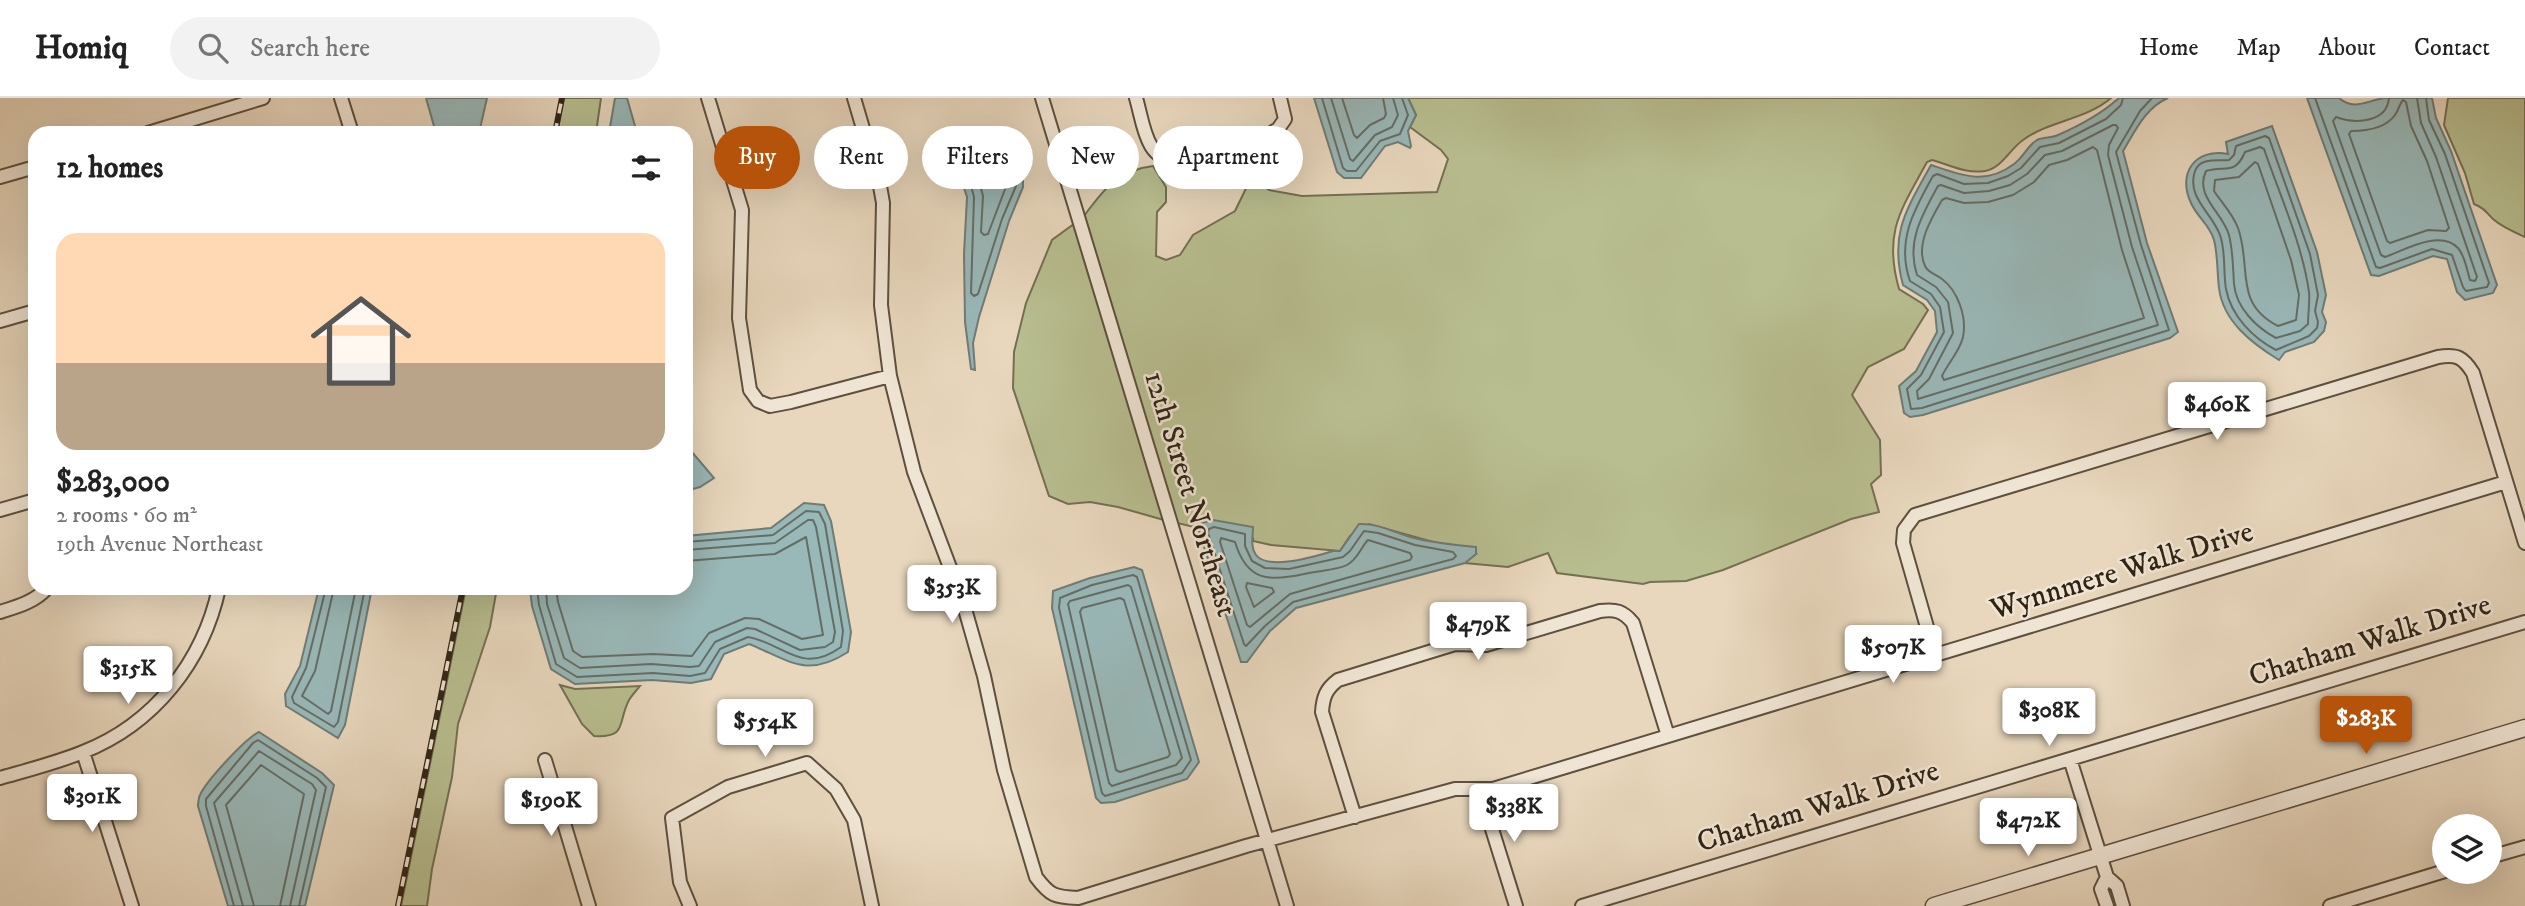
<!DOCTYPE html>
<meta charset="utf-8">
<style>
:root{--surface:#fff;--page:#f2f2f2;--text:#222;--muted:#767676;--line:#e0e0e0;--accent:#b45309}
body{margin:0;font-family:"IM FELL DW Pica",serif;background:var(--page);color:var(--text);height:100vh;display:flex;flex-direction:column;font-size:26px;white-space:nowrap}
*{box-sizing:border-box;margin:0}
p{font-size:23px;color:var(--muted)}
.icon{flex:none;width:38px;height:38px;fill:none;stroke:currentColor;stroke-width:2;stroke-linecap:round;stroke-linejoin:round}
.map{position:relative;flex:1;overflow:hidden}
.details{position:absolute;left:28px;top:28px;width:665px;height:469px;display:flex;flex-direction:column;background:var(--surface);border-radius:21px;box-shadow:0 7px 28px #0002}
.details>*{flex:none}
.banner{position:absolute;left:714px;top:28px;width:665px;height:63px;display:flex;gap:14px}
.fabs{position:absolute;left:2432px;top:716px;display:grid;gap:14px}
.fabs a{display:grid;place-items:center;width:70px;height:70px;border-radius:50%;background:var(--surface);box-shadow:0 7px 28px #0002;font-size:35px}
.price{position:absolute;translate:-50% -60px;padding:0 16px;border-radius:7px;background:#fff;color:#222;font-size:23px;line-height:46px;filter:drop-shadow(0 2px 4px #0008)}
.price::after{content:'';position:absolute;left:50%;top:42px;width:21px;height:16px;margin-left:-10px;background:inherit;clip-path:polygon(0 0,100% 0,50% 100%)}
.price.selected{background:var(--accent);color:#fff}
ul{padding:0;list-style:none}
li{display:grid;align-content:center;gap:14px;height:371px;padding:0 28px}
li+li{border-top:2px solid var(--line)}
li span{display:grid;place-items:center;height:217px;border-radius:21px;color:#555}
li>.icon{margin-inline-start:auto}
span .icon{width:126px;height:126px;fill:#fffc;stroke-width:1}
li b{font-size:30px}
h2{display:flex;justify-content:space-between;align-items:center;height:84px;padding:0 28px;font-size:30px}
.pill{padding:0 24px;border-radius:32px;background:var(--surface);box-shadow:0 7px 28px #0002;font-size:24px;line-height:63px}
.pill.selected{background:var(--accent);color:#fff}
header{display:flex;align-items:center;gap:42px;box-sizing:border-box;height:98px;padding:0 35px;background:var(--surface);border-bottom:2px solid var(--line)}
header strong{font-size:33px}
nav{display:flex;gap:38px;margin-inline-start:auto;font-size:24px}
.search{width:490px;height:63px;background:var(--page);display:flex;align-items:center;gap:18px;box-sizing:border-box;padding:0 24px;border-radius:38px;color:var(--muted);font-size:26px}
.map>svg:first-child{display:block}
.green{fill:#b8be90;stroke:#747052;stroke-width:2}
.water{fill:#99b8b8;stroke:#6f7c76;stroke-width:2}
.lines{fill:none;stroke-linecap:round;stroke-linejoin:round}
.shore{stroke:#646e66;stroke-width:2}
.minor-casing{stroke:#5d503e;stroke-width:16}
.tertiary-casing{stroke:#5d503e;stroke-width:19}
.minor{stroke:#f0e5d4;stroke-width:12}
.tertiary{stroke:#f0e5d4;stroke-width:16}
.rail-casing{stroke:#2f2314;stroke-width:6}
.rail{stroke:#f0e5d4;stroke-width:3.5;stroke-dasharray:10;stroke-linecap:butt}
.labels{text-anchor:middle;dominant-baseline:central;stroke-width:5;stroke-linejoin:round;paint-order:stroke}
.street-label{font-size:30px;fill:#2f2314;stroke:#f0e5d4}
</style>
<header>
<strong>Homiq</strong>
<div class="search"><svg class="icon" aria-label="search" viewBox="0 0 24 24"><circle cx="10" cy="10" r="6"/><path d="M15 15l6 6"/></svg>Search here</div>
<nav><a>Home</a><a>Map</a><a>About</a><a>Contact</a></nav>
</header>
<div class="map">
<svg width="2525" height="808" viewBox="0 0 2525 808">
<rect width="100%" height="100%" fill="#e8d7bd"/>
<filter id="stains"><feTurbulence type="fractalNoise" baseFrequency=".00286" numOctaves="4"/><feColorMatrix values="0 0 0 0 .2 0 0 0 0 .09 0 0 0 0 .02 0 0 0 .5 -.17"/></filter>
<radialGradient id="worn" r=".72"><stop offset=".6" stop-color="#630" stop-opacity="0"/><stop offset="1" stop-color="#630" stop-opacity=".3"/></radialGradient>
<path class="green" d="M 564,0 L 601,0 L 596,35 L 557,35 Z
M 1408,0 L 2111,0 C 2087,21 2049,23 2023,42 C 2010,51 2002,70 1985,73 C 1966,76 1950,67 1932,62 L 1927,64 C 1901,112 1883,134 1899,191 L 1923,206 L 1928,212 L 1904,251 L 1868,269 L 1852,297 L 1880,342 L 1881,377 L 1871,386 L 1879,414 L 1851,421 L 1723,472 L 1686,483 L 1650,484 L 1643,486 L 1557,475 L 1548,455 L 1508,469 L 1464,465 L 1476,456 L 1369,426 L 1350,438 L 1340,453 L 1271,447 L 1253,443 L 1253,440 C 1237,428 1223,420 1202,425 L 1198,430 L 1177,425 L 1084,118 C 1103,92 1118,72 1153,68 L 1166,89 L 1166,104 L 1157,114 L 1156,158 L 1166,162 L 1180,157 L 1193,137 L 1235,113 L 1252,78 L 1269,92 L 1302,98 L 1437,94 L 1448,61 L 1441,52 L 1410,29 L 1416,17 Z
M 2448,0 L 2525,0 L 2525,139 C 2514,134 2502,129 2493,121 C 2486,114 2484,110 2474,106 L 2465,75 L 2444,27 Z
M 1074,126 L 1164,422 L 1118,409 L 1090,404 L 1068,406 L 1049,398 L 1013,290 L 1014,254 L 1026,205 L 1052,142 Z
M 466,490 L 497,490 L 490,529 L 458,626 L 452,679 L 432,771 L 427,808 L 401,808 Z
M 560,587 L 575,591 L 640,588 C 636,593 632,597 629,602 C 617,625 628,640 594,638 L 582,626 Z"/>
<path class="water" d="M 426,0 L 487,0 L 479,35 L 436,35 Z
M 615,0 L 627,0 L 637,35 L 609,35 Z
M 1314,0 L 1408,0 L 1416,17 L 1408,33 L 1411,48 L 1410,50 L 1398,44 L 1385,48 L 1361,80 L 1344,80 L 1337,74 Z
M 2119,0 L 2168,0 C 2146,9 2135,33 2123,53 L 2147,145 L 2178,234 L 2170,240 L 1923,317 L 1910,319 L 1904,315 L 1899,288 L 1916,273 L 1937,234 L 1935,213 L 1927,202 L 1903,187 C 1889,135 1907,111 1931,67 C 1961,77 1985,88 2014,66 C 2023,60 2028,47 2037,42 C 2043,39 2052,40 2058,37 C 2081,27 2101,16 2119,0 Z
M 2307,0 L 2339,0 C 2355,14 2369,1 2386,0 C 2402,0 2417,0 2432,0 L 2436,20 L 2451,53 L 2497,187 L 2493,195 L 2465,202 L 2457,194 L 2447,161 L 2433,158 L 2379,178 L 2371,177 Z
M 2272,28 L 2317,154 L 2326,197 L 2322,214 L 2326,224 L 2324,233 L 2314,244 L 2285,254 L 2279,262 C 2253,246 2223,224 2219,190 C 2217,174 2218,158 2214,142 C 2210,127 2197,119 2191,105 C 2177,75 2195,50 2228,56 L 2226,44 Z
M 1010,50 L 1019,55 L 1023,69 L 1023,89 L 1009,123 L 979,219 L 973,245 L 975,272 L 971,271 L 965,224 L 964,156 L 967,99 L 960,78 L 960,66 Z
M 686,347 L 714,380 L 700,389 L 686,393 Z
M 804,405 L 824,407 L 831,423 L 851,534 L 848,554 C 806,581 789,562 749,546 L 724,556 L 711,581 L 691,585 L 652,582 L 575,586 L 551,571 L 532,508 L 530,490 L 686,490 L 686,438 L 771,430 Z
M 1213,422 L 1253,429 C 1253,438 1250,449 1256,457 C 1268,473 1317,458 1333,453 L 1340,453 L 1359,426 C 1378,425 1395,435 1414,440 C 1434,445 1455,447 1476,449 L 1476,456 L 1465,465 L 1296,510 L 1270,533 L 1247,564 L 1241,564 L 1198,430 L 1202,425 Z
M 1134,469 L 1142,472 L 1199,664 L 1187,681 L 1115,704 L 1101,705 L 1096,700 L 1052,510 L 1053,493 L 1090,480 Z
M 319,490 L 372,490 L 345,627 L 338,640 L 286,608 L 285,596 L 300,568 Z
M 259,634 L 322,675 L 334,687 L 305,808 L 228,808 L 198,708 C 198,706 199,698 200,697 C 206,683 246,640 259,634 Z"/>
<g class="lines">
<path class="shore" d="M 1322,0 L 1343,70 L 1347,73 L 1356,73 L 1380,43 L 1400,36 L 1408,17 L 1402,0
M 1331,0 L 1350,61 L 1353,63 L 1375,37 L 1392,29 L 1398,17 L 1393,0
M 1342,0 L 1354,37 L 1357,40 L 1370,27 L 1384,20 L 1386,16 L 1383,0
M 2123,0 L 2121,7 L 2106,21 L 2059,45 L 2040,49 L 2021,70 L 2008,78 L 1988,85 L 1964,86 L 1937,76 L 1933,78 C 1914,112 1896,143 1910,183 L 1931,196 L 1940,209 L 1944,234 L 1921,277 L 1907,291 L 1911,311 L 1922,310 L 2169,232 L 2141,147 L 2116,54 L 2140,13 L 2152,0
M 2315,0 L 2376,169 L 2380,170 L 2432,151 L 2452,157 L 2463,189 L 2466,193 L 2487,189 L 2489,185 L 2445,56 L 2429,22 L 2426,0
M 2389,0 C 2387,25 2355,26 2336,19 L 2333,23 L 2381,157 L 2385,159 C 2405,152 2440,131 2458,150 C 2465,158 2467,172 2470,182 L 2475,183 L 2477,179 L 2436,59 L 2421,25 L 2417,0
M 2403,2 L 2406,4 L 2411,28 L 2427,63 L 2449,130 L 2446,133 L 2428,132 L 2390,145 L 2387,143 L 2349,36 L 2351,33 C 2366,33 2385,31 2395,17 C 2399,12 2399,6 2403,2 Z
M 2113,27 L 2116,27 L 2118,30 L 2109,47 L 2108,57 L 2132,149 L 2158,227 L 1918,301 L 1917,293 L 1929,281 L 1953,235 L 1948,204 L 1936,189 L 1917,177 C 1906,144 1922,117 1938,88 L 1941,87 L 1964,95 L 1989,93 L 2010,87 L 2027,76 L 2045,57 L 2062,53 Z
M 2265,38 L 2269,40 L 2310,156 L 2318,197 L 2315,213 L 2318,224 L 2317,230 L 2309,238 L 2276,252 C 2253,240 2231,218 2226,191 C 2223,173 2226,154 2220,137 C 2212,115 2186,99 2195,73 C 2200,59 2218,63 2229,62 L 2234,57 L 2236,48 Z
M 2093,49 L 2097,52 L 2122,152 L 2144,220 L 1944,282 L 1942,278 C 1948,265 1960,253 1963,239 C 1967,219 1958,193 1942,181 C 1936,176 1928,175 1925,168 C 1915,147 1932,119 1942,102 L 1946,100 L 1964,105 L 1988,104 L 2013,97 L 2034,84 L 2049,67 L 2067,62 Z
M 2260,49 L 2264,51 C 2280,98 2302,145 2309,194 C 2310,201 2308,217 2308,226 L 2300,233 L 2276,240 C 2257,230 2236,210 2234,186 C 2233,170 2233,153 2229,137 C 2223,115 2194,98 2206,73 C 2225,67 2235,78 2245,54 Z
M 1009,58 L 1013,60 L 1016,71 L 1016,88 L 1002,121 L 978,196 L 974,198 L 971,195 L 974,99 L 967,73 Z
M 2255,64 L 2258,66 L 2291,162 L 2299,197 L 2296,222 L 2278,228 C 2233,205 2252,169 2238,130 C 2233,116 2222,105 2214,93 L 2215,82 L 2239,79 Z
M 1003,69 L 1007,72 L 1007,86 L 988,136 L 984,137 L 981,134 L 983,98 L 978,79 Z
M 1214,429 L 1245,436 L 1245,448 L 1252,463 L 1265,470 L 1289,471 L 1343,459 L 1350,453 L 1364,433 L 1378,435 L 1415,447 L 1453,454 L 1456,458 L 1453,461 L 1293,504 L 1265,528 L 1246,548 L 1244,546 L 1208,435 L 1209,431 Z
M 1221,440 L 1235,444 C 1247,483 1268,484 1304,476 C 1316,473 1338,472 1347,467 C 1358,461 1361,449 1368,442 L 1410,455 L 1412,459 L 1410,462 L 1290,496 L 1250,529 L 1247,527 L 1220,444 Z
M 1133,477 L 1137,479 L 1191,662 L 1182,675 L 1105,698 L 1102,695 L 1059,510 L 1060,500 L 1092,487 Z
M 1247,485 L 1272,490 L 1274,494 L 1254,509 L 1246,489 Z
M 1128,487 L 1131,489 L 1182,660 L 1176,667 L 1112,688 L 1109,685 L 1068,506 L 1070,503 Z
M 326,490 L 306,570 L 292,599 L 294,605 L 334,629 L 338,624 L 365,490
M 334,490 L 315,573 L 302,598 L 328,616 L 331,613 L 356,490
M 537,490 L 539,507 L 556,566 L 577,579 L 653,575 L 690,578 L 705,575 L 720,551 L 748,539 C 784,545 801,578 841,549 L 843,533 L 825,426 L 819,414 L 806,413 L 773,437 L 686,444
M 546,490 L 547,506 L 564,560 L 580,570 L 651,566 L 690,569 L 699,568 L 715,544 L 747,530 L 755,531 L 800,552 L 825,549 L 833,544 L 835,534 L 816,429 L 813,422 L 808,422 L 775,445 L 686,452
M 556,490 L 558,504 L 573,553 L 582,559 L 653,556 L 692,558 L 709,535 L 745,520 L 759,521 L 802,541 L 823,537 L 806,439 L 775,456 L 686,463
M 1120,500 L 1124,502 L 1170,656 L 1168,659 L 1120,674 L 1116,672 L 1080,514 L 1082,510 Z
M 234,808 L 206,708 L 206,701 L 253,645 L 258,642 L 317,680 L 326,689 L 299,808
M 243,808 L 214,705 L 259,653 L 312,686 L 316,692 L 290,808
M 254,808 L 226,707 L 261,667 L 304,696 L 280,808"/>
<g class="minor-casing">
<path id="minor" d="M 341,0 L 352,35
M 708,0 L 742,112 L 739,220 L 750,292 L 758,303 L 770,308 L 791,304 L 890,278
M 854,0 L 880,88 L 883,105 L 881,207 L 890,278 L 914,374 L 963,504 L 984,578 L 1004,672 L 1036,779 C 1050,798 1055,799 1078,800 L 1246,748 L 1455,691 L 1493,691 L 2506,384
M 1042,0 L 1287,808
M 1136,0 C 1144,27 1145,63 1179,63 L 1268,37 L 1278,31 L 1285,21 L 1280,0
M 148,35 L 263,0
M 0,79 L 35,69
M 0,223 L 35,213
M 0,412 L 35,402
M 0,514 C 16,509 35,504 47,490
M 1935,557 L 1903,445 L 1904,432 L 1915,417 L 2438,259 C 2457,256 2463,259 2473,275 L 2525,445
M 83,654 L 132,808
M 2070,661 L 2107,779 L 2117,788 L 2123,808
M 545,662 L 589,808
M 0,680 C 28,672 56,665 83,654 C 154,626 203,564 219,490
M 1483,692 L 1482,699 L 1516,808
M 1355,719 L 1322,614 C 1323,599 1326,591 1338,582 L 1455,546 L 1486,547 L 1600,513 C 1616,511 1623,513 1633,525 L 1668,638
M 2490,759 L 2525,749
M 2107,779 L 2101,791 L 2107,808
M 690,808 L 680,784 L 672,720 L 728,689 L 807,665 L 836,691 L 854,722 L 872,808
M 1582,808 L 2525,524
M 2330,808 L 2445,773"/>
</g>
<g class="tertiary-casing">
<path id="tertiary" d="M 1934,808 L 2525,630"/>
</g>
<use href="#minor" class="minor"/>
<use href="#tertiary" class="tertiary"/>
<g class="rail-casing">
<path id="rail" d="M 555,35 L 562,0
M 398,808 L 463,490"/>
</g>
<use href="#rail" class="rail"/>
</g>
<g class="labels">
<g class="street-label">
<text transform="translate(1190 396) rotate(73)">12th Street Northeast</text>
<text transform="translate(2122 473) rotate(-17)">Wynnmere Walk Drive</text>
<text transform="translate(2370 543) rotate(-17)">Chatham Walk Drive</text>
<text transform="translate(1818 709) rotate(-17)">Chatham Walk Drive</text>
</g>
</g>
<rect width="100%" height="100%" filter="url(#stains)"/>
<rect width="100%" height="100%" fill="url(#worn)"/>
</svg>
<div class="fabs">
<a><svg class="icon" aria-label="layers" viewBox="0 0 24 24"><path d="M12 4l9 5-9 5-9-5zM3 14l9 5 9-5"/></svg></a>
</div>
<b class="price" style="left:2217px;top:344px">$460K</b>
<b class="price" style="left:952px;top:527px">$353K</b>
<b class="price" style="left:1478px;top:564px">$479K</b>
<b class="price" style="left:1893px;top:587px">$507K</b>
<b class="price" style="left:128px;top:608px">$315K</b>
<b class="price" style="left:2049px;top:650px">$308K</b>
<b class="price selected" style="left:2366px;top:658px">$283K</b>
<b class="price" style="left:765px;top:661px">$554K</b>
<b class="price" style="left:92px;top:736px">$301K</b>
<b class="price" style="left:551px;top:740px">$190K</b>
<b class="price" style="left:1514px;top:746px">$338K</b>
<b class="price" style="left:2028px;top:760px">$472K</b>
<div class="banner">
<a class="pill selected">Buy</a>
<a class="pill">Rent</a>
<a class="pill">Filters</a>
<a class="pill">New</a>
<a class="pill">Apartment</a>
</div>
<section class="details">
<h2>12 homes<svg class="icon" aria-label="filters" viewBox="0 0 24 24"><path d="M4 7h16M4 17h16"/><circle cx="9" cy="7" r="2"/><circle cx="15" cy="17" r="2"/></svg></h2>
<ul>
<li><span style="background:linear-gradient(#ffd9b3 60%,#b9a48a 0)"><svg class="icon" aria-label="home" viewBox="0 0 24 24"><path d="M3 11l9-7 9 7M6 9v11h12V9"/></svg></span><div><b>$283,000</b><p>2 rooms · 60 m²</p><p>19th Avenue Northeast</p></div></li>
</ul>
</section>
</div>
